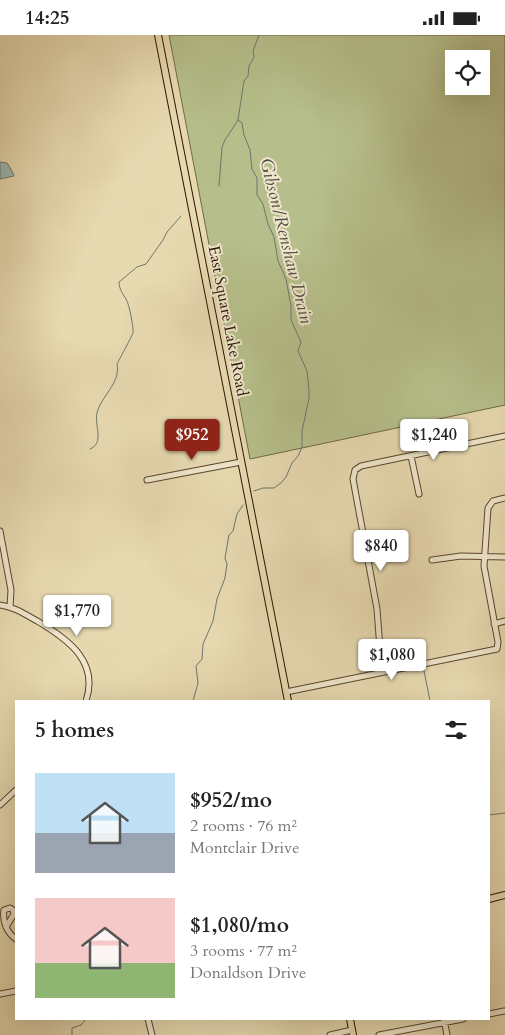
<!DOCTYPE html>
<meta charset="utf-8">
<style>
:root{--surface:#fff;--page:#f6f6f6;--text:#222;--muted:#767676;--accent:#8f2418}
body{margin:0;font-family:Cardo,serif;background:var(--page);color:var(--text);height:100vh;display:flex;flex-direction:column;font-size:19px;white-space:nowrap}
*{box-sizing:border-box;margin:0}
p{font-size:16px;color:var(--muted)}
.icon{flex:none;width:28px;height:28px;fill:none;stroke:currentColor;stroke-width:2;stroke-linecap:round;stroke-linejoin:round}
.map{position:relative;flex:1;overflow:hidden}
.side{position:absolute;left:15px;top:665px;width:475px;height:320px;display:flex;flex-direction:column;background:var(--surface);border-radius:0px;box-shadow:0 5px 20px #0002}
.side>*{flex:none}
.fabs{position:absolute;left:445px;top:15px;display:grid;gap:10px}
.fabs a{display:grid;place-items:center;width:45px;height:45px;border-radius:0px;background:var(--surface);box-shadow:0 5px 20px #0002;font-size:25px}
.price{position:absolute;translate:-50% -42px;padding:0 11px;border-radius:5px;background:#fff;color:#222;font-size:16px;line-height:32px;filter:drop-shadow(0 1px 2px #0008)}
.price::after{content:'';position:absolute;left:50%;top:30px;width:15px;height:11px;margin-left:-8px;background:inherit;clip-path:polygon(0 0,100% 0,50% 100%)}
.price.selected{background:var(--accent);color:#fff}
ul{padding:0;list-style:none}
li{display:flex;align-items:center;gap:15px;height:125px;padding:0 20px}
li span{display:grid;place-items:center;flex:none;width:140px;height:100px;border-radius:0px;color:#555}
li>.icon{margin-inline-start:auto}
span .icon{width:60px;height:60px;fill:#fffc;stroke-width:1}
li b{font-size:21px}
h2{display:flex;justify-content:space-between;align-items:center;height:60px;padding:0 20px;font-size:21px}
.status{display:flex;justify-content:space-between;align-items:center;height:35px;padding:0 25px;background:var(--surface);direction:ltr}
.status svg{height:14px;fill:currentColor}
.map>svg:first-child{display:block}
.green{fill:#b6bf8b;stroke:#706a46;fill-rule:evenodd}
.water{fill:#9ab8b5;stroke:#6d776d}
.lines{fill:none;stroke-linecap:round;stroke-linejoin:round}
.stream{stroke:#6d776d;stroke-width:1}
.minor-casing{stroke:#59462e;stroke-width:7}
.major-casing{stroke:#2a1502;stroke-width:8}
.minor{stroke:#efe6cc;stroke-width:5}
.major{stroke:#e7d9b0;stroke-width:6}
.labels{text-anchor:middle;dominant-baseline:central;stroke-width:4;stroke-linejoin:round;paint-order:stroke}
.street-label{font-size:16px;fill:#2a1502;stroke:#efe6cc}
.water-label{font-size:18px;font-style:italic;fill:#514e41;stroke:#efe6cc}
</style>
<div class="status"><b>14:25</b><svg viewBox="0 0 49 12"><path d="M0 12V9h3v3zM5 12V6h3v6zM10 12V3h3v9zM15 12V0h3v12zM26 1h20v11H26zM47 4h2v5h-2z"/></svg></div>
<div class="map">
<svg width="505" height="1000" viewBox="0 0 505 1000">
<rect width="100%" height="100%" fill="#e7d9b0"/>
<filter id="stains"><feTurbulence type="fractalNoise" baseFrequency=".004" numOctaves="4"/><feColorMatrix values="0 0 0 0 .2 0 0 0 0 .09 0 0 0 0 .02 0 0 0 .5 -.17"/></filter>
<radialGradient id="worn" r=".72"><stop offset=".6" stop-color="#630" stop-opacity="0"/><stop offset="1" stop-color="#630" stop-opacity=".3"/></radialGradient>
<path class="green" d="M 169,0 L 505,0 L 505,370 L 250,424 ZM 454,24 L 481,24 L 481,51 L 454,51 Z"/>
<path class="water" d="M 0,127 L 7,128 L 12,136 L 14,141 L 0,144 Z"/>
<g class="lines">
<path class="stream" d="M 238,85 L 242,88 L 244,100 L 250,115 L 252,134 L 257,143 L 257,160 L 263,169 L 268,189 L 274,202 L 278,226 L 286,244 L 291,271 L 291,285 L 301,307 L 298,316 L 307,336 L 309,355 L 309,363 L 302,396 L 302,412 L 298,421 L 292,428 L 286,442 L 281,448 L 274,453 L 263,453 L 254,456
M 219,151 L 222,112 L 225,105 L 238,85 L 244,46 L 248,41 L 249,31 L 254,22 L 253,16 L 259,0
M 90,414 C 105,408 94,390 97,378 C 101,361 121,348 117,329 C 118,327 132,301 133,298 C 134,294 129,268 126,264 C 123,259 119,254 119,247 L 137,232 L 146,229 L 163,205 L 167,197 L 181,181
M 424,636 L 430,666
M 193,666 L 198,648 L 196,631 L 202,624 L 203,609 L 213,586 L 217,564 L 225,543 L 227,529 L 225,523 L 229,500 L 233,496 L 237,479 L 243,470
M 489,780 L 505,778
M 72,1000 L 72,993 L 81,990 L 86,984"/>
<g class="minor-casing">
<path id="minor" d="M 411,421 L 419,459
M 147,445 L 241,427
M 0,496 L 11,555 L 10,572
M 432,525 L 461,521 L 505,522
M 0,570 C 15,572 26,580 39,587 C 69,605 99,627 86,666
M 494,589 L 505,586
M 384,637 L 380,614 L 377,574 L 353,444 L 355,435 L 361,431 L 505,401
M 286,657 L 497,614 L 498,607 L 484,531 L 488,473 L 493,466 L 505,463
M 0,770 L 16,755
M 6,892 L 14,879 L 13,875 L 10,873 L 4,875 C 2,886 7,898 16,904
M 0,959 L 16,956
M 489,979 L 504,976
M 148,984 L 152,1000
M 444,984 L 447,1000
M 330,1000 L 352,995
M 379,1000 L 463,984"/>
</g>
<g class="major-casing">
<path id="major" d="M 158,0 L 288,666
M 489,864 L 505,860
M 350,984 L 353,1000"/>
</g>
<use href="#minor" class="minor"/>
<use href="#major" class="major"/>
</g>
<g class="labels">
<g class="street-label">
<text transform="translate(228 286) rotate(79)">East Square Lake Road</text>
</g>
<g class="water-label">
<text transform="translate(286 206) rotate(76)">Gibson/Renshaw Drain</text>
</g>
</g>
<rect width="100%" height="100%" filter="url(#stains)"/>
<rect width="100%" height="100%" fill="url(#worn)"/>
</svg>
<div class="fabs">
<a><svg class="icon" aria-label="locate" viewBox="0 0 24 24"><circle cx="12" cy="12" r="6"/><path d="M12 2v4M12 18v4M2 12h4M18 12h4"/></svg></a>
</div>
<b class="price selected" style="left:192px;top:426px">$952</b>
<b class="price" style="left:434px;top:426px">$1,240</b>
<b class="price" style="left:381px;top:537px">$840</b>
<b class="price" style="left:77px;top:602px">$1,770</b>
<b class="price" style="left:392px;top:646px">$1,080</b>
<section class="side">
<h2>5 homes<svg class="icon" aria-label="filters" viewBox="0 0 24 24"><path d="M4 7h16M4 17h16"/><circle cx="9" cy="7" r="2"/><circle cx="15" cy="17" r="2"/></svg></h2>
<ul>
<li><span style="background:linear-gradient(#bfe0f5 60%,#9aa5b1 0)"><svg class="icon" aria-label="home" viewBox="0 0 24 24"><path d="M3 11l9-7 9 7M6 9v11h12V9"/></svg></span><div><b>$952/mo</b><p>2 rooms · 76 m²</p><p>Montclair Drive</p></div></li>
<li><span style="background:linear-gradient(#f6c9c9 65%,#8fb573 0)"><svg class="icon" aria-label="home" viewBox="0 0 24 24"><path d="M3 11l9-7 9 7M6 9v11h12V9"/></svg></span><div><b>$1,080/mo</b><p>3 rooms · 77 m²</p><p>Donaldson Drive</p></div></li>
</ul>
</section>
</div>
